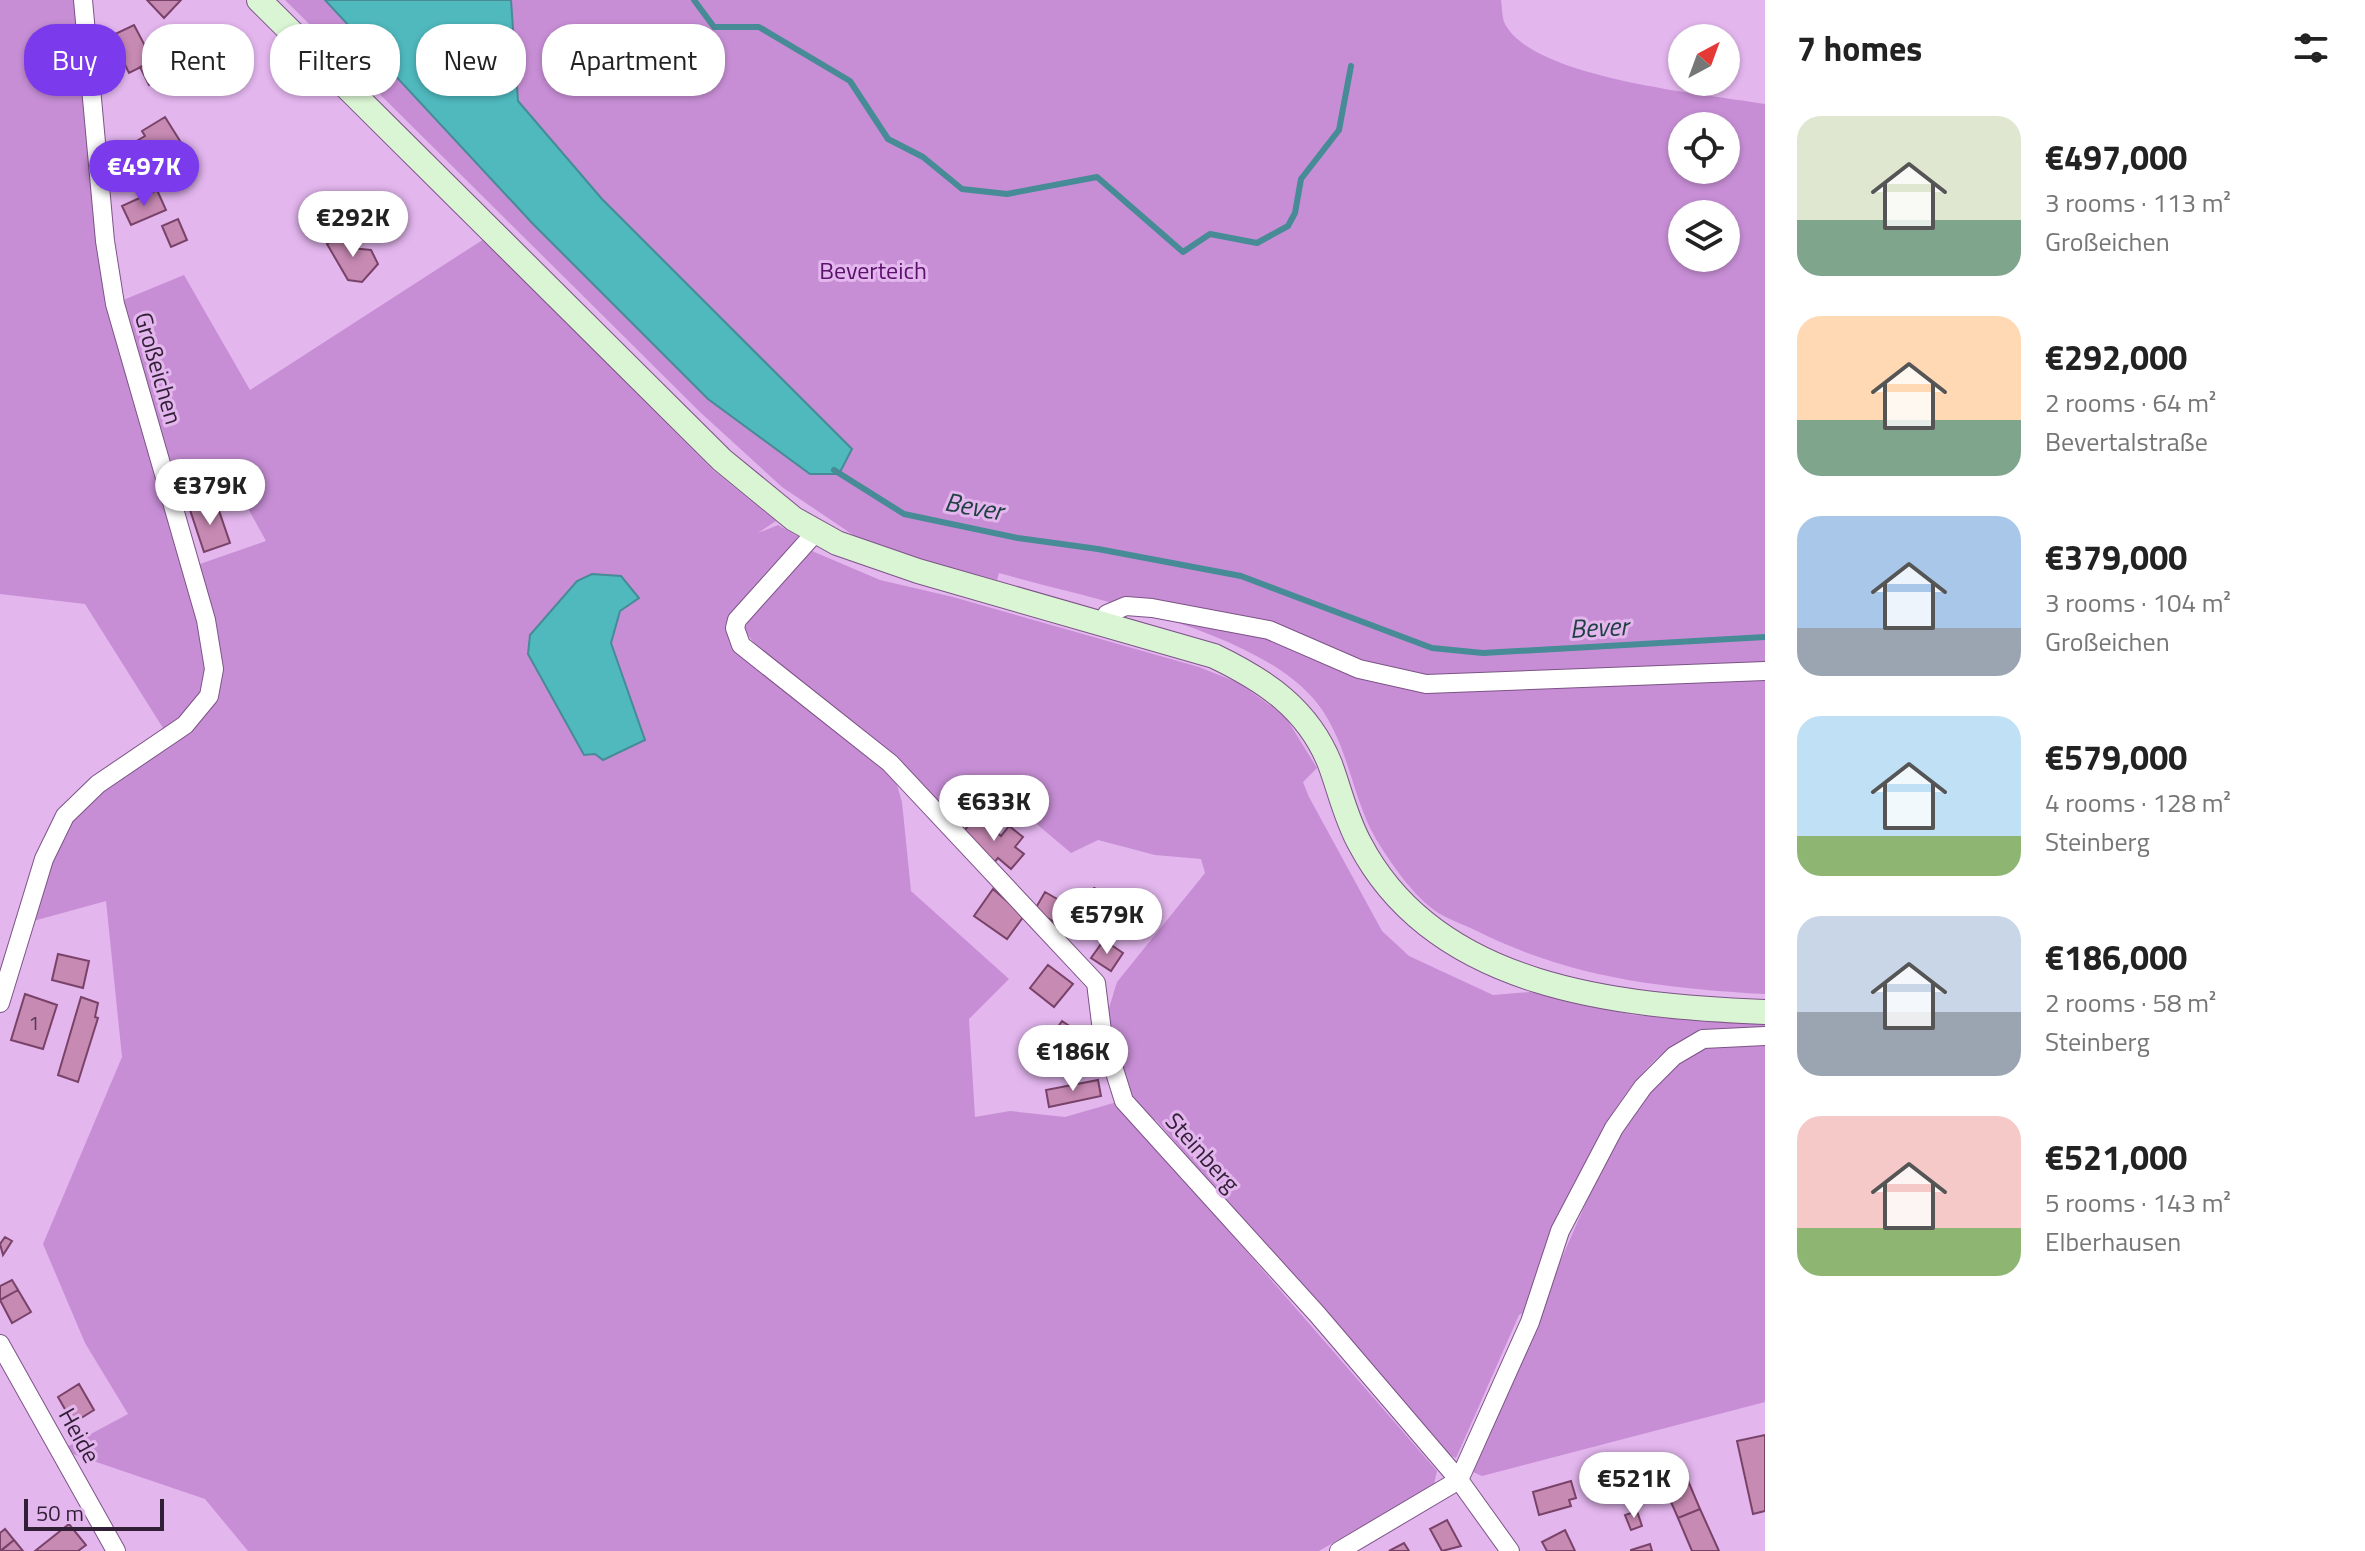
<!DOCTYPE html>
<meta charset="utf-8">
<style>
:root{--surface:#fff;--page:#f2f2f2;--text:#222;--muted:#767676;--accent:#7c3aed}
body{margin:0;font-family:"Titillium Web",sans-serif;background:var(--page);color:var(--text);height:100vh;display:flex;flex-direction:column;font-size:30px;white-space:nowrap}
*{box-sizing:border-box;margin:0}
p{font-size:26px;color:var(--muted)}
.icon{flex:none;width:44px;height:44px;fill:none;stroke:currentColor;stroke-width:2;stroke-linecap:round;stroke-linejoin:round}
.map{position:relative;flex:1;overflow:hidden}
.details{display:flex;flex-direction:column;background:var(--surface);width:600px}
.details>*{flex:none}
.hud{position:absolute;left:24px;top:24px;width:760px;height:72px;display:flex;gap:16px}
.needle{width:52px;rotate:41deg}
.controls{position:absolute;left:1668px;top:24px;display:grid;gap:16px}
.controls a{display:grid;place-items:center;width:72px;height:72px;border-radius:50%;background:var(--surface);box-shadow:0 2px 6px #0004;font-size:40px}
.scale{position:absolute;left:24px;bottom:20px;width:140px;box-sizing:border-box;padding-left:8px;border:4px solid #301f35;border-top:0;font-size:22px;line-height:28px;white-space:nowrap;color:#301f35;-webkit-text-stroke:6px #e3b6ee;paint-order:stroke}
.price{position:absolute;translate:-50% -68px;padding:0 18px;border-radius:28px;background:#fff;color:#222;font-size:26px;line-height:52px;filter:drop-shadow(0 2px 4px #0008)}
.price::after{content:'';position:absolute;left:50%;top:48px;width:24px;height:18px;margin-left:-12px;background:inherit;clip-path:polygon(0 0,100% 0,50% 100%)}
.price.on{background:var(--accent);color:#fff}
ul{padding:0;list-style:none}
li{display:flex;align-items:center;gap:24px;height:200px;padding:0 32px}
li span{display:grid;place-items:center;flex:none;width:224px;height:160px;border-radius:24px;color:#555}
li>.icon{margin-inline-start:auto}
span .icon{width:96px;height:96px;fill:#fffc;stroke-width:1}
li b{font-size:34px}
h2{display:flex;justify-content:space-between;align-items:center;height:96px;padding:0 32px;font-size:34px}
.pill{padding:0 28px;border-radius:32px;background:var(--surface);box-shadow:0 2px 6px #0004;font-size:28px;line-height:72px}
.pill.on{background:var(--accent);color:#fff}
main{display:flex;flex:1;min-height:0}
.map>svg:first-child{display:block}
.green{fill:#c78ed5;fill-rule:evenodd}
.water{fill:#4fb9be;stroke:#468b95;stroke-width:2}
.lines{fill:none;stroke-linecap:round;stroke-linejoin:round}
.stream{stroke:#468b95;stroke-width:6}
.building{fill:#c78ab3;stroke:#794369;stroke-width:2}
.street-casing{stroke:#7c5486;stroke-width:20}
.secondary-casing{stroke:#7c5486;stroke-width:26}
.street{stroke:#fff;stroke-width:18}
.secondary{stroke:#daf5d3;stroke-width:24}
.labels{text-anchor:middle;dominant-baseline:central;stroke-width:6;stroke-linejoin:round;paint-order:stroke}
.number-label{font-size:20px;fill:#563a54}
.park-label{font-size:24px;fill:#5b106c;stroke:#e3b6ee}
.street-label{font-size:24px;fill:#301f35;stroke:#e3b6ee}
.water-label{font-size:26px;font-style:italic;fill:#204142;stroke:#e3b6ee}
</style>
<main>
<div class="map">
<svg width="1765" height="1551" viewBox="0 0 1765 1551">
<rect width="100%" height="100%" fill="#e3b6ee"/>
<path class="green" d="M 0,0 L 87,0 L 116,303 L 184,275 L 250,390 L 484,239 L 713,470 L 776,521 L 758,533 L 778,525 L 799,537 L 794,548 L 729,637 L 758,648 L 744,630 L 755,607 L 812,551 L 880,580 L 953,597 L 1199,667 L 1239,683 L 1285,716 L 1317,768 L 1303,782 L 1309,797 L 1382,931 L 1409,956 L 1493,995 L 1530,992 L 1633,1015 L 1765,1023 L 1765,1029 C 1746,1030 1723,1028 1704,1032 C 1617,1050 1551,1236 1526,1311 L 1519,1315 L 1456,1458 L 1443,1452 L 1156,1120 L 1144,1123 L 1102,1031 L 1117,982 L 1205,873 L 1201,859 L 1155,855 L 1098,840 L 1071,853 L 999,792 L 954,831 L 891,765 L 902,802 L 911,891 L 1009,979 L 969,1019 L 975,1117 L 1010,1111 L 1065,1117 L 1117,1102 L 1437,1471 L 1434,1484 L 1319,1551 L 248,1551 L 205,1499 L 61,1450 L 128,1414 L 85,1343 L 43,1244 L 122,1057 L 106,901 L 26,923 L 55,832 L 168,736 L 85,604 L 0,594 ZM 229,474 L 266,541 L 197,565 L 167,479 ZM 621,576 L 639,598 L 620,611 L 611,643 L 645,739 L 603,760 L 595,754 L 584,755 L 578,744 Z
M 285,0 L 1501,0 C 1502,7 1502,18 1505,24 C 1534,79 1707,94 1765,104 L 1765,671 L 1566,686 L 1765,679 L 1765,994 C 1662,988 1571,978 1477,931 C 1463,924 1446,919 1434,910 C 1412,894 1390,862 1376,839 C 1350,794 1348,737 1312,697 C 1250,628 1087,598 999,573 L 997,580 L 871,547 L 782,487 L 701,413 ZM 1682,126 L 1726,126 L 1726,170 L 1682,170 ZM 1682,214 L 1726,214 L 1726,258 L 1682,258 Z
M 1765,1041 L 1765,1402 L 1482,1476 L 1473,1472 L 1485,1433 L 1617,1132 L 1656,1079 L 1706,1046 Z"/>
<path class="water" d="M 325,0 L 511,0 L 518,101 L 602,199 L 852,449 L 839,474 L 810,474 L 708,399 L 533,224 Z
M 592,574 L 621,576 L 639,598 L 620,611 L 611,643 L 645,740 L 603,760 L 595,754 L 584,755 L 528,654 L 530,635 L 577,581 Z"/>
<g class="lines">
<path class="stream" d="M 694,0 L 714,27 L 759,27 L 850,81 L 888,139 L 923,157 L 962,189 L 1007,194 L 1097,177 L 1183,252 L 1210,234 L 1257,243 L 1288,226 L 1295,213 L 1301,179 L 1339,130 L 1351,66
M 834,470 L 904,514 L 1018,538 L 1098,549 L 1241,576 L 1432,648 L 1483,653 L 1765,637"/>
</g>
<path class="building" d="M 147,0 L 181,0 L 164,18 Z
M 134,25 L 153,61 L 129,73 L 111,36 Z
M 156,59 L 165,77 L 149,85 L 140,67 Z
M 165,117 L 185,149 L 140,176 L 123,149 L 145,136 L 142,131 Z
M 157,190 L 166,210 L 131,225 L 122,206 Z
M 334,217 L 345,231 L 330,242 L 319,227 Z
M 178,219 L 187,240 L 171,247 L 162,226 Z
M 342,233 L 351,248 L 371,250 L 378,264 L 362,282 L 348,280 L 327,244 Z
M 216,502 L 230,543 L 204,552 L 190,510 Z
M 977,816 L 1001,836 L 1009,826 L 1023,837 L 1015,847 L 1024,854 L 1011,869 L 998,858 L 992,865 L 962,833 Z
M 1094,888 L 1111,896 L 1108,902 L 1122,909 L 1108,938 L 1069,919 L 1076,906 L 1083,910 Z
M 993,889 L 1024,916 L 1007,939 L 974,916 Z
M 1045,892 L 1073,908 L 1062,926 L 1034,911 Z
M 1104,940 L 1123,953 L 1111,971 L 1091,958 Z
M 58,954 L 89,961 L 83,988 L 52,980 Z
M 1048,965 L 1073,984 L 1054,1007 L 1030,988 Z
M 25,994 L 57,1005 L 43,1049 L 11,1040 Z
M 81,997 L 98,1003 L 95,1017 L 98,1018 L 78,1082 L 58,1075 Z
M 1062,1021 L 1086,1037 L 1073,1056 L 1049,1039 Z
M 1098,1080 L 1101,1096 L 1049,1107 L 1046,1090 Z
M 5,1237 L 12,1241 L 3,1255 L 0,1244 Z
M 12,1280 L 18,1290 L 0,1300 L 0,1286 Z
M 18,1290 L 31,1312 L 12,1323 L 0,1300 Z
M 79,1384 L 94,1410 L 73,1423 L 58,1397 Z
M 1765,1435 L 1765,1511 L 1753,1514 L 1737,1441 Z
M 1607,1461 L 1611,1476 L 1600,1480 L 1605,1496 L 1594,1500 L 1584,1468 Z
M 1686,1476 L 1700,1509 L 1678,1518 L 1664,1486 Z
M 1571,1481 L 1576,1498 L 1569,1500 L 1571,1506 L 1539,1515 L 1533,1492 Z
M 1700,1509 L 1719,1551 L 1692,1551 L 1678,1518 Z
M 1637,1511 L 1642,1526 L 1631,1530 L 1625,1515 Z
M 1447,1520 L 1461,1546 L 1442,1551 L 1430,1529 Z
M 69,1524 L 86,1545 L 78,1551 L 35,1551 Z
M 5,1529 L 14,1540 L 0,1551 L 0,1533 Z
M 1565,1530 L 1575,1551 L 1547,1551 L 1542,1542 Z
M 14,1540 L 23,1551 L 1,1551 Z
M 1404,1543 L 1409,1551 L 1389,1551 Z
M 1650,1544 L 1652,1551 L 1631,1551 L 1631,1550 Z"/>
<g class="lines">
<g class="street-casing">
<path id="street" d="M 815,533 L 737,620 L 735,628 L 741,645 L 890,763 L 1096,983 L 1102,1031 L 1124,1101 L 1317,1314 L 1459,1480 L 1510,1551
M 1102,625 L 1107,614 L 1126,606 L 1152,608 L 1269,630 L 1359,669 L 1426,684 L 1765,671
M 0,1003 L 44,859 L 65,816 L 98,784 L 185,725 L 209,696 L 214,669 L 206,620 L 115,304 L 105,241 L 83,0
M 0,1344 L 116,1551
M 1339,1551 L 1459,1480 L 1530,1322 L 1560,1231 L 1614,1128 L 1643,1087 L 1674,1056 L 1703,1039 L 1765,1036"/>
</g>
<g class="secondary-casing">
<path id="secondary" d="M 259,0 L 722,460 L 794,519 L 837,543 L 918,571 L 1214,656 C 1266,681 1308,709 1330,764 C 1340,791 1346,819 1360,844 C 1436,989 1619,1006 1765,1012"/>
</g>
<use href="#street" class="street"/>
<use href="#secondary" class="secondary"/>
</g>
<g class="labels">
<g class="number-label">
<text x="34" y="1022">1</text>
</g>
<g class="park-label">
<text x="873" y="270">Beverteich</text>
</g>
<g class="street-label">
<text transform="translate(159 368) rotate(74)">Großeichen</text>
<text transform="translate(1203 1152) rotate(48)">Steinberg</text>
<text transform="translate(80 1435) rotate(61)">Heide</text>
</g>
<g class="water-label">
<text transform="translate(974 506) rotate(10)">Bever</text>
<text transform="translate(1599 627) rotate(-3)">Bever</text>
</g>
</g>
</svg>
<div class="controls">
<a><svg class="needle" viewBox="-14 -14 28 28"><path d="M0-13l5 13h-10z" fill="#e53935"/><path d="M0 13l5-13h-10z" fill="#767676"/></svg></a>
<a><svg class="icon" aria-label="locate" viewBox="0 0 24 24"><circle cx="12" cy="12" r="6"/><path d="M12 2v4M12 18v4M2 12h4M18 12h4"/></svg></a>
<a><svg class="icon" aria-label="layers" viewBox="0 0 24 24"><path d="M12 4l9 5-9 5-9-5zM3 14l9 5 9-5"/></svg></a>
</div>
<div class="scale">50 m</div>
<b class="price on" style="left:144px;top:208px">€497K</b>
<b class="price" style="left:353px;top:259px">€292K</b>
<b class="price" style="left:210px;top:527px">€379K</b>
<b class="price" style="left:994px;top:843px">€633K</b>
<b class="price" style="left:1107px;top:956px">€579K</b>
<b class="price" style="left:1073px;top:1093px">€186K</b>
<b class="price" style="left:1634px;top:1520px">€521K</b>
<div class="hud">
<a class="pill on">Buy</a>
<a class="pill">Rent</a>
<a class="pill">Filters</a>
<a class="pill">New</a>
<a class="pill">Apartment</a>
</div>
</div>
<section class="details">
<h2>7 homes<svg class="icon" aria-label="filters" viewBox="0 0 24 24"><path d="M4 7h16M4 17h16"/><circle cx="9" cy="7" r="2"/><circle cx="15" cy="17" r="2"/></svg></h2>
<ul>
<li><span style="background:linear-gradient(#dfe7d0 65%,#7fa58c 0)"><svg class="icon" aria-label="home" viewBox="0 0 24 24"><path d="M3 11l9-7 9 7M6 9v11h12V9"/></svg></span><div><b>€497,000</b><p>3 rooms · 113 m²</p><p>Großeichen</p></div></li>
<li><span style="background:linear-gradient(#ffd9b3 65%,#7fa58c 0)"><svg class="icon" aria-label="home" viewBox="0 0 24 24"><path d="M3 11l9-7 9 7M6 9v11h12V9"/></svg></span><div><b>€292,000</b><p>2 rooms · 64 m²</p><p>Bevertalstraße</p></div></li>
<li><span style="background:linear-gradient(#a9c7e8 70%,#9aa5b1 0)"><svg class="icon" aria-label="home" viewBox="0 0 24 24"><path d="M3 11l9-7 9 7M6 9v11h12V9"/></svg></span><div><b>€379,000</b><p>3 rooms · 104 m²</p><p>Großeichen</p></div></li>
<li><span style="background:linear-gradient(#bfe0f5 75%,#8fb573 0)"><svg class="icon" aria-label="home" viewBox="0 0 24 24"><path d="M3 11l9-7 9 7M6 9v11h12V9"/></svg></span><div><b>€579,000</b><p>4 rooms · 128 m²</p><p>Steinberg</p></div></li>
<li><span style="background:linear-gradient(#c9d6e8 60%,#9aa5b1 0)"><svg class="icon" aria-label="home" viewBox="0 0 24 24"><path d="M3 11l9-7 9 7M6 9v11h12V9"/></svg></span><div><b>€186,000</b><p>2 rooms · 58 m²</p><p>Steinberg</p></div></li>
<li><span style="background:linear-gradient(#f6c9c9 70%,#8fb573 0)"><svg class="icon" aria-label="home" viewBox="0 0 24 24"><path d="M3 11l9-7 9 7M6 9v11h12V9"/></svg></span><div><b>€521,000</b><p>5 rooms · 143 m²</p><p>Elberhausen</p></div></li>
</ul>
</section>
</main>
